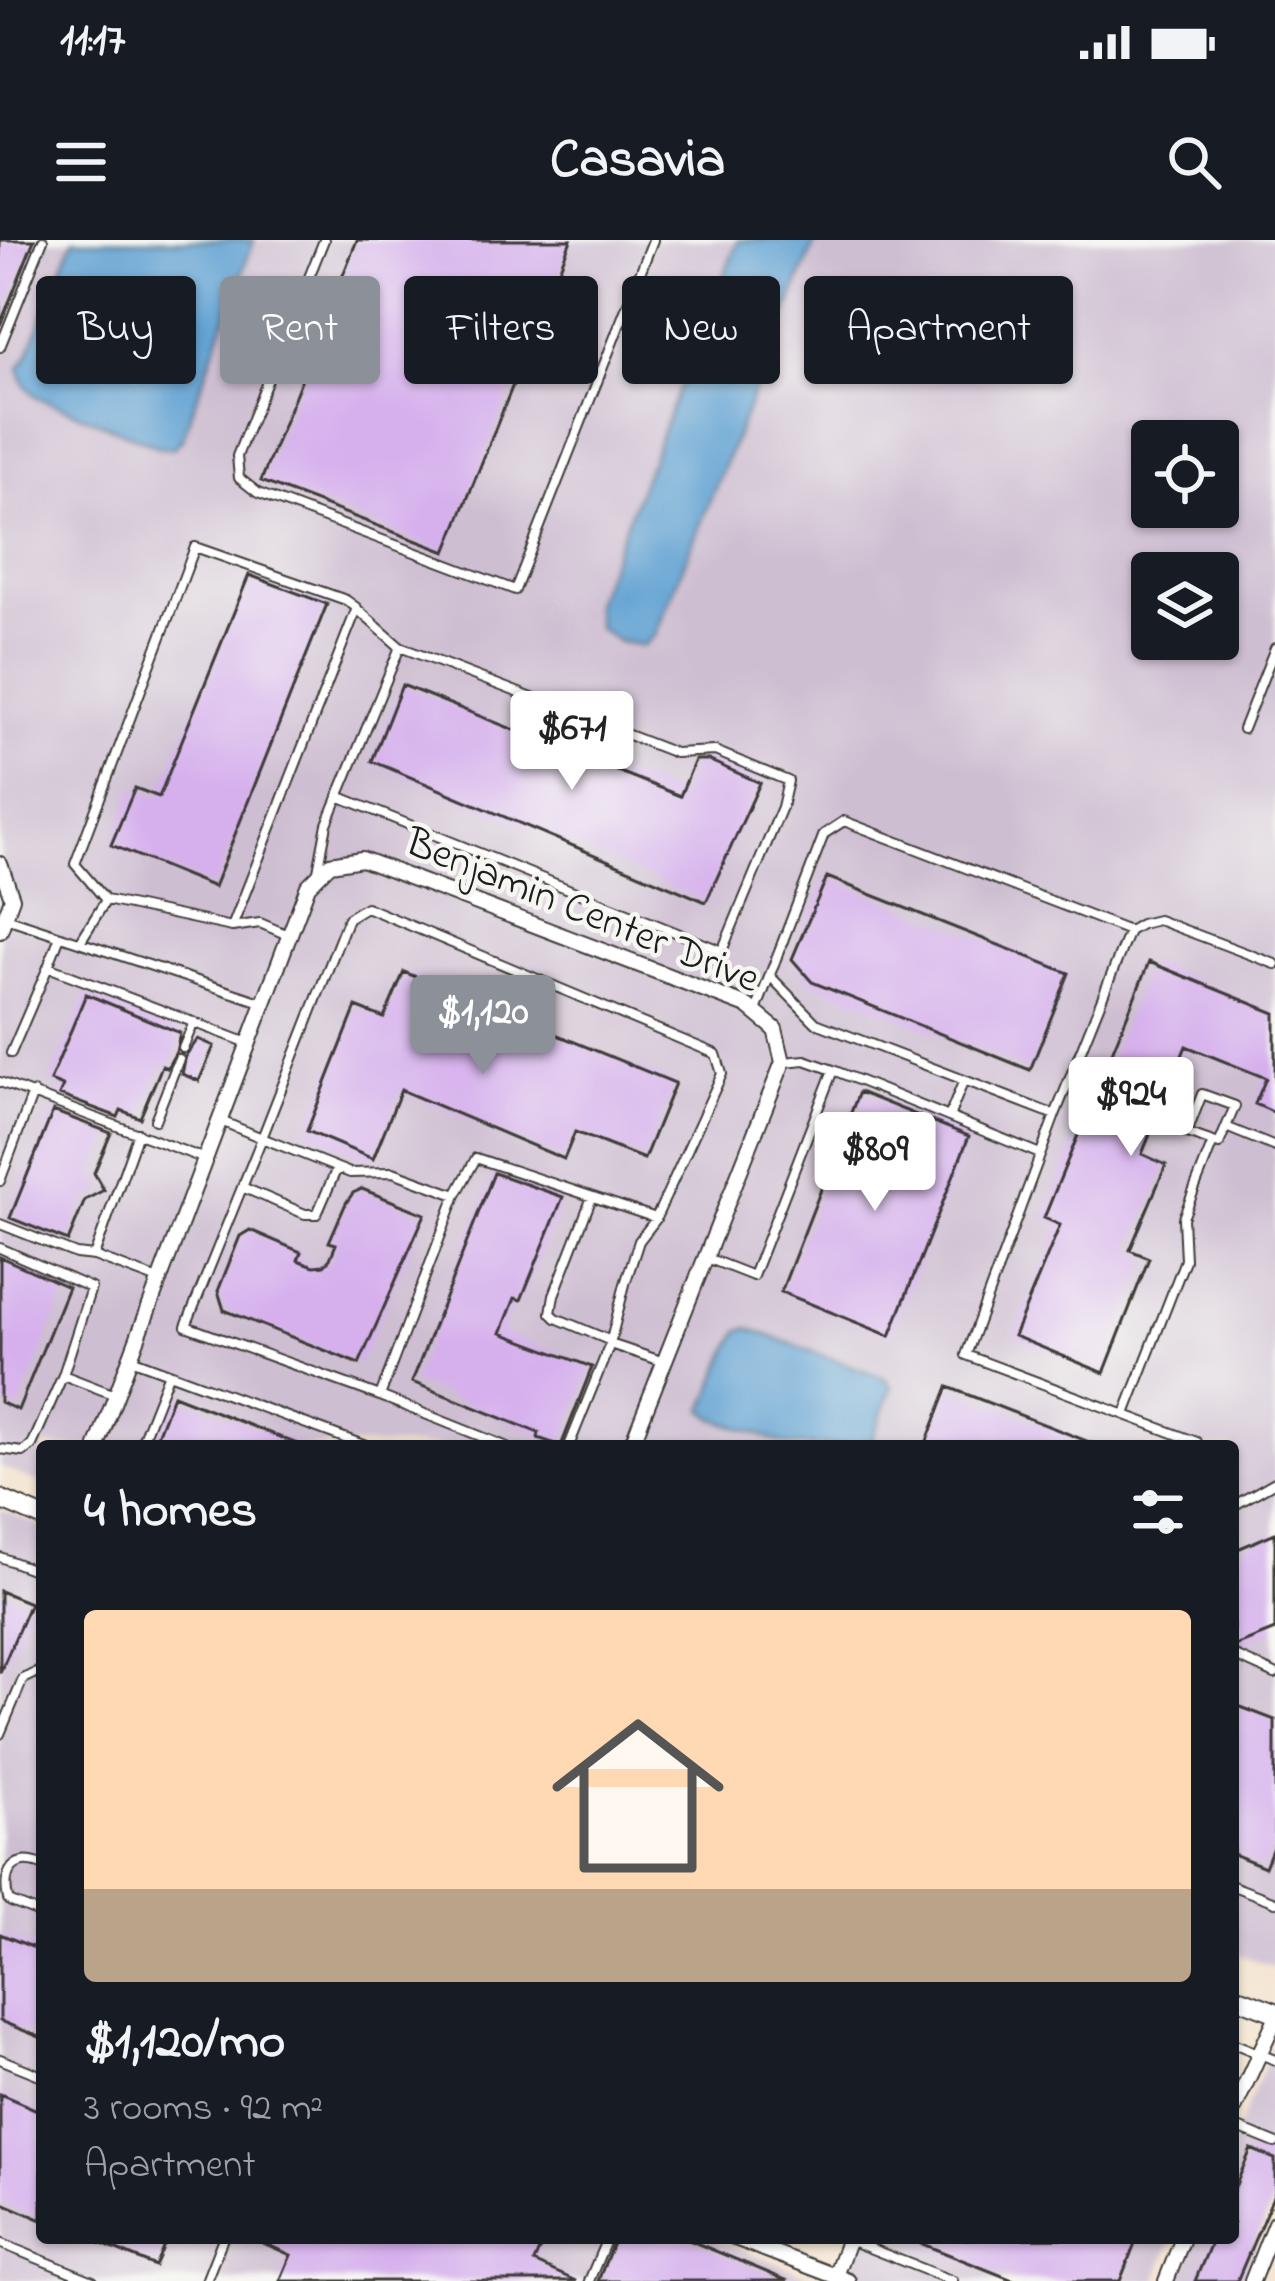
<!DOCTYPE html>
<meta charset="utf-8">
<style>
:root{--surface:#171b24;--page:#20242c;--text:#f1f3f6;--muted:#9ea1a6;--accent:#8c9099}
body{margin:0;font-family:"Indie Flower",sans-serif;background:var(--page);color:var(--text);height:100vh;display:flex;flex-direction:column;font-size:45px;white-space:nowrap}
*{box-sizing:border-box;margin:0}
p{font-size:39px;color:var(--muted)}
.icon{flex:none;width:66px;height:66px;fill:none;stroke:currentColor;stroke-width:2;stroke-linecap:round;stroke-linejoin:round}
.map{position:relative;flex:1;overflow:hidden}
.side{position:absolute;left:36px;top:1200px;width:1203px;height:804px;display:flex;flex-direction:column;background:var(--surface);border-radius:12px;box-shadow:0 3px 9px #0004}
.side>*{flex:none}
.hud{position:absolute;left:36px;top:36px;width:1203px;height:108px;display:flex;gap:24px}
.tools{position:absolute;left:1131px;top:180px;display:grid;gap:24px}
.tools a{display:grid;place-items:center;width:108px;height:108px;border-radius:12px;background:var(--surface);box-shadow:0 3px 9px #0004;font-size:60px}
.price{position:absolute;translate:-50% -102px;padding:0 27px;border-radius:12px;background:#fff;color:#222;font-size:39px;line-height:78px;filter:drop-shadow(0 3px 6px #0008)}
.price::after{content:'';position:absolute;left:50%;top:72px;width:36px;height:27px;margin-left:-18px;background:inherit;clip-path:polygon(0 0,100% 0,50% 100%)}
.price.current{background:var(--accent);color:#fff}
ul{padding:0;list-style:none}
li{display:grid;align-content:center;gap:24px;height:636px;padding:0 48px}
li span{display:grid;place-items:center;height:372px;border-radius:12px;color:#555}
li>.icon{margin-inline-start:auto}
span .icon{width:216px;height:216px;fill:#fffc;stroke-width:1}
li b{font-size:51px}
h2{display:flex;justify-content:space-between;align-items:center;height:144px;padding:0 48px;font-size:51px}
.chip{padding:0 42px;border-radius:12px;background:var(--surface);box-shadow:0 3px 9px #0004;font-size:42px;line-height:108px}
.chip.current{background:var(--accent);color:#fff}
.status{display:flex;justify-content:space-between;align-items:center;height:84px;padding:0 60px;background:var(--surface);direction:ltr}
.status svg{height:33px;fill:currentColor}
header{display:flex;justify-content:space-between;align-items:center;height:156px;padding:0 48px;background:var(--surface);font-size:54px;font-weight:700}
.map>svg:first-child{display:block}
.industrial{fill:#cebed1;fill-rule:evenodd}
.water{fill:#5fa0d2;stroke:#3e5e77;stroke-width:3}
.building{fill:#d6b0ed}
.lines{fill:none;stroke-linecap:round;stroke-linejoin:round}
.service-casing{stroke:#3d3a37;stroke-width:12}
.minor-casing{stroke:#3d3a37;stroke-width:18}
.tertiary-casing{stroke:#3d3a37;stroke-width:22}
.service{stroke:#fff;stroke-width:8}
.minor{stroke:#fff;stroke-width:14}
.tertiary{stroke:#fff;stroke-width:18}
.labels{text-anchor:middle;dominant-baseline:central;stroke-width:9;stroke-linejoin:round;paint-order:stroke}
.street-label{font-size:42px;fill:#1c1c1c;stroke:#f6f6f2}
</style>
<div class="status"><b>11:17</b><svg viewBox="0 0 49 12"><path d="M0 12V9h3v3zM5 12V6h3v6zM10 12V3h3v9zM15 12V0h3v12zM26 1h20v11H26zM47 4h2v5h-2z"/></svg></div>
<header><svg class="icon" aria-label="menu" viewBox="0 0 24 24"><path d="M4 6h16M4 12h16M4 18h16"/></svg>Casavia<svg class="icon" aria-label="search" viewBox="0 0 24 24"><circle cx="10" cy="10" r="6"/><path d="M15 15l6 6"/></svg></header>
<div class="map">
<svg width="1275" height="2041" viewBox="0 0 1275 2041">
<rect width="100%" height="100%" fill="#f6f6f2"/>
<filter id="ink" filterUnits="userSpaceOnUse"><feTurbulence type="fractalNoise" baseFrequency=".00833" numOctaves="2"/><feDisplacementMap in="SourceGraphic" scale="24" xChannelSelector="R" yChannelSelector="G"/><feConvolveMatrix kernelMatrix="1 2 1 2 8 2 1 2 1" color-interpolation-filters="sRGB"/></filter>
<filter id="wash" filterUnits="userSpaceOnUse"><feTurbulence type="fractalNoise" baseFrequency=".004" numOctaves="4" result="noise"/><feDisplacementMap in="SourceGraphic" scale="48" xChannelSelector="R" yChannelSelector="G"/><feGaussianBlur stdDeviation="2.7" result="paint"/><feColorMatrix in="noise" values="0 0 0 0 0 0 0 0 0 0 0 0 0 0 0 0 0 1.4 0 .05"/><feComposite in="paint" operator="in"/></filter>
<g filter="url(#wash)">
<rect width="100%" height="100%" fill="#f5e3cd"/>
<path class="industrial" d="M 0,0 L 1275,0 L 1275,1728 L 1233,1712 L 1233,1206 L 42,1206 L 42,1244 L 0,1227 ZM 1152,201 L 1218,201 L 1218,267 L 1152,267 ZM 1152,333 L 1218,333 L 1218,399 L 1152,399 Z
M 0,1269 L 42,1286 L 42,1998 L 710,1998 L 824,2041 L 0,2041 Z
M 1275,1801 L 1275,1957 L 1241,2041 L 1176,2041 L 1193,1998 L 1233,1998 L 1233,1898 Z
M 859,1998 L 1173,1998 L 1156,2041 L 872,2041 L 847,2031 Z"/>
<path class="water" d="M 73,0 L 254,0 L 182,199 L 173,208 L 162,208 L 37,157 L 25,145 L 19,128 L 27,117 Z
M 738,0 L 816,0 L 655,395 L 643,406 L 618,401 L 598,388 L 594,364 Z
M 748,1088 L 885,1138 L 892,1147 L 870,1206 L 790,1206 L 715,1179 L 704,1170 L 727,1114 L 740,1090 Z"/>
<g id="blocks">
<path class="building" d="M 0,0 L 34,0 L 0,85 Z
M 357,0 L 571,0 L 446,312 L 261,241 Z
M 249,335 L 327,364 L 214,647 L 111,605 L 135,548 L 159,557 Z
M 402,445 L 680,556 L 695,520 L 708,520 L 760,543 L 706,662 L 372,521 Z
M 827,637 L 1069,733 L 1030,830 L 812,742 L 792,719 Z
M 1149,722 L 1275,773 L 1275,873 L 1255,864 L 1266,838 L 1186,806 L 1142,914 L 1166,925 L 1130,1010 L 1149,1018 L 1104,1133 L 1014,1096 L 1060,985 L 1044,978 Z
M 404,732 L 675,843 L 644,919 L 575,892 L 564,919 L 401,850 L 373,919 L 307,891 L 356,767 L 384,778 Z
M 86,754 L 180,793 L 176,812 L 167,828 L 162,826 L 140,878 L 121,870 L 118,877 L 59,855 L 63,846 L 50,841 Z
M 198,799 L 214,806 L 199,841 L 182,834 L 186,815 Z
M 859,852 L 969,896 L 890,1096 L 781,1052 Z
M 53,871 L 111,893 L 94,933 L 104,950 L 85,960 L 68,1001 L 10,978 Z
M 494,933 L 563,957 L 521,1060 L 515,1058 L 501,1093 L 592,1127 L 561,1206 L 538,1198 L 539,1193 L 412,1142 Z
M 362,949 L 425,974 L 359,1124 L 224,1070 L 218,1051 L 240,996 L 250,990 L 301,1012 L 298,1020 L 314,1026 L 324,1025 L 330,1019 L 336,1004 L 329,1002 L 346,963 L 353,953 Z
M 0,1017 L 68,1047 L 18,1170 L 0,1162 Z
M 948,1147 L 1097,1205 L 1097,1206 L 925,1206 Z
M 173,1155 L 300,1205 L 300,1206 L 153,1206 Z
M 1275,1293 L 1275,1390 L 1233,1407 L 1233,1311 Z
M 0,1351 L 30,1363 L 0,1433 Z
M 1233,1464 L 1275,1480 L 1275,1602 L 1265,1627 L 1233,1614 Z
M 0,1694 L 42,1711 L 42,1798 L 0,1781 Z
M 0,1854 L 42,1872 L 42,1980 L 0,1962 Z
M 1251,1909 L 1275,1919 L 1275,1952 L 1237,2041 L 1195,2041 L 1213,1998 L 1233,1998 L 1233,1952 Z
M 88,1998 L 167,1998 L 155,2026 Z
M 252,1998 L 470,1998 L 480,2002 L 482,1998 L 522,1998 L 541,2006 L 534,2022 L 576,2041 L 280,2041 L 291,2015 Z
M 615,1998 L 684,1998 L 788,2041 L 598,2041 Z
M 1137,1998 L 1120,2041 L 1015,2041 L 910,1999 Z"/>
</g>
</g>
<g filter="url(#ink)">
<use href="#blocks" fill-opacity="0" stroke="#3d3a37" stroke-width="3"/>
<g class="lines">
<g class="service-casing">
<path id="service" d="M 324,0 L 237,216 L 239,238 L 258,253 L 515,350 L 653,0
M 0,107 L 43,0
M 1243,489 L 1275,408
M 338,556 L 722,711 L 782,567 L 788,541 L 715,511 L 675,513 L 400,407
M 318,631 L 327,584 L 400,407 L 357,369
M 366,667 L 716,814 L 722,834 L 656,978 L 476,918 L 456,955 L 393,932 L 350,933 L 262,898 L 348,678 Z
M 6,678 L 264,763
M 232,687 L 260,683 L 288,695
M 1129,691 L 1141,684 L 1158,680 L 1275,724
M 60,696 L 48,727 L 248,803
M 80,702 L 106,660 L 75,624 L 195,307 L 346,360 L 357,368 L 232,687 L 106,660
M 756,771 L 824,594 L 844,581 L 1129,691 L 1055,875 L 816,783 L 770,736
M 183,808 L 194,782
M 11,813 L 48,727
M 784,822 L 805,820 L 833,830
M 0,842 L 205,919
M 1055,875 L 966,1115 L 1197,1202 L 1195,1206
M 949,877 L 964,840
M 155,880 L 179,819
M 221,881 L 262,898 L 186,1086 L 380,1156 L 456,955
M 1213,902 L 1219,904 L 1226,887
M 0,941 L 33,853
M 242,947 L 305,974 L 317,974 L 337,928
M 592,957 L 554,1055 L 551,1073 L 556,1078 L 611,1101
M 0,984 L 76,1014 L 94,1016 L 158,1040
M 0,1008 L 91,1048 L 63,1135 L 115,1155
M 94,1016 L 138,893
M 707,1018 L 753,1036 L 833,830 L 1040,914
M 610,1104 L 664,1122
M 131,1119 L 366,1206
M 380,1156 L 505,1206
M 1125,1174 L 1185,1020 L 1183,978 L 1213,902 L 1187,893 L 1202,854 L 1235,866 L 1226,887 L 1275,907
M 140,1206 L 169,1133
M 569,1206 L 610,1104 L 625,1044 L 639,1001 L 656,979
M 0,1209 L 23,1212 L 32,1205 L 63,1135
M 1233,1266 L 1275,1242
M 0,1317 L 42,1333
M 1233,1415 L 1275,1434
M 0,1494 L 23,1439 L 42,1430
M 42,1625 C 14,1614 2,1632 8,1659 L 11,1662 L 42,1674
M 1233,1646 L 1275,1662
M 1233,1803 L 1275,1820
M 0,1819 L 42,1836
M 1233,1886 L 1275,1903
M 849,2000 L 953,2041
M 0,2003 L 93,2041
M 206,2041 L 223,1998
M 589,2041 L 607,1998"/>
</g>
<g class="minor-casing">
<path id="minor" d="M 0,624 L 12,658 L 0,691
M 97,1206 L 308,646 L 330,624 L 362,619 L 747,766 L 775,789 L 783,822 L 631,1206
M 1233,1871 L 1275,1780
M 735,1998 L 848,2041
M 835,2036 L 849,1998
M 1166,2041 L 1183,1998
M 1252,2041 L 1275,1983"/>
</g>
<g class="tertiary-casing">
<path id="tertiary" d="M 0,1259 L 42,1277
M 1233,1756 L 1275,1772"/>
</g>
<use href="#service" class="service"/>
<use href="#minor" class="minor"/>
<use href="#tertiary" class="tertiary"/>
</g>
</g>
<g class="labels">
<g class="street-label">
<text transform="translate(582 672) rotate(22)">Benjamin Center Drive</text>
</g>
</g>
</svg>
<div class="tools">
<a><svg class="icon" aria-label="locate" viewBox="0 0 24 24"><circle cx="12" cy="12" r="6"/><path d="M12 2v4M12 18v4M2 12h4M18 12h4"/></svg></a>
<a><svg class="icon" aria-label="layers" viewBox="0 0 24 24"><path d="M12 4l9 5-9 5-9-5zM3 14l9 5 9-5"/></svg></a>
</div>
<b class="price" style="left:572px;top:553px">$671</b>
<b class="price current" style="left:483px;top:837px">$1,120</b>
<b class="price" style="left:1131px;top:919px">$924</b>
<b class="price" style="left:875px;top:974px">$809</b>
<div class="hud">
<a class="chip">Buy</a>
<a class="chip current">Rent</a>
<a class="chip">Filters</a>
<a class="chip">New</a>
<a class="chip">Apartment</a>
</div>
<section class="side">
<h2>4 homes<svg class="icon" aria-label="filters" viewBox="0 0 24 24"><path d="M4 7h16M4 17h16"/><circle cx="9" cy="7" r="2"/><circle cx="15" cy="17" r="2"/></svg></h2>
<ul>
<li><span style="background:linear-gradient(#ffd9b3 75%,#b9a48a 0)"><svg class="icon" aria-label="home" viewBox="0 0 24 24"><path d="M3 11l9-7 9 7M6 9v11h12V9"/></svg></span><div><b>$1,120/mo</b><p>3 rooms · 92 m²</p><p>Apartment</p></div></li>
</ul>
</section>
</div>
